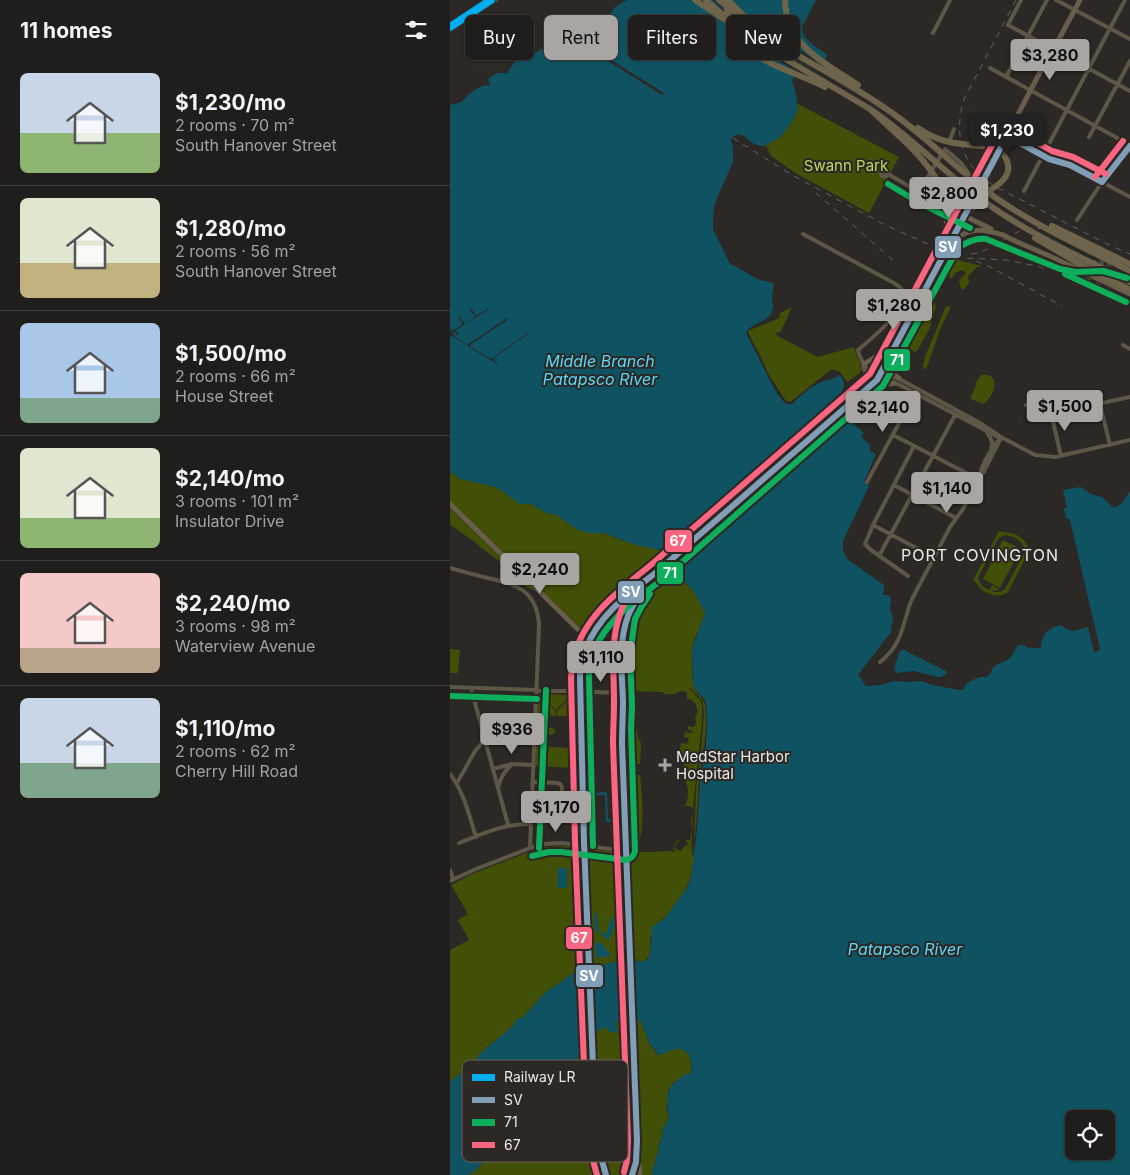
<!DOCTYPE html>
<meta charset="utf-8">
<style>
:root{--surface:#201e1c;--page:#2d2b29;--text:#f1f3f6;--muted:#a2a2a3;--line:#3d3c3b;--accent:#a8a5a3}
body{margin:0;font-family:Inter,sans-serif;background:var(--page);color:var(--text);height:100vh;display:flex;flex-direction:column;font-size:19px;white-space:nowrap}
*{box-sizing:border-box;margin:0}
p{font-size:16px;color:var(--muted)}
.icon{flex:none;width:28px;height:28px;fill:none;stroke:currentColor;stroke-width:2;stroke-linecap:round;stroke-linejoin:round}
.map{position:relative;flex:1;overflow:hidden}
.panel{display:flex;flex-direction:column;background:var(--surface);width:450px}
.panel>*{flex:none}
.top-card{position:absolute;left:15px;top:15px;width:475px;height:45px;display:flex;gap:10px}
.buttons{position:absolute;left:615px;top:1110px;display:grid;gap:10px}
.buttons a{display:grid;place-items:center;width:50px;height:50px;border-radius:8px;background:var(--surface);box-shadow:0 1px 4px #0004,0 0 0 1px var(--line);font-size:25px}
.price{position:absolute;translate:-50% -42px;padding:0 11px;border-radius:5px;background:var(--accent);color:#111;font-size:16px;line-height:32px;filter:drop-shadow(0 1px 2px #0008)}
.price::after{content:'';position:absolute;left:50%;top:30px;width:15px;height:11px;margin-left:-8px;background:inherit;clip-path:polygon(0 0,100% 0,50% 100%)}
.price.active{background:#222;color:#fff}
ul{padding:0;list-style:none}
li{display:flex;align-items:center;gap:15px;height:125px;padding:0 20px}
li+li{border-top:1px solid var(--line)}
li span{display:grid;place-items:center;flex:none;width:140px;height:100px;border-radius:8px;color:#555}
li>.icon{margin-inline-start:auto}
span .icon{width:60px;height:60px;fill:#fffc;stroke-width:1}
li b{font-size:21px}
h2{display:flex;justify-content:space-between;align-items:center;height:60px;padding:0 20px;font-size:21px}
.tag{padding:0 18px;border-radius:8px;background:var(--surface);box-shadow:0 1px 4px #0004,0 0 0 1px var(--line);font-size:18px;line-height:45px}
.tag.active{background:var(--accent);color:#111}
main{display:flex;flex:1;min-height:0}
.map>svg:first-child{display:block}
.green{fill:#424f07;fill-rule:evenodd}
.water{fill:#0f5261;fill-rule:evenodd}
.pier{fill:#2b2826;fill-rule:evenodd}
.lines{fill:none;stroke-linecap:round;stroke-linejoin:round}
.major-tunnel{stroke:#484543;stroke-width:5;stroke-dasharray:5 2.5;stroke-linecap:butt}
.minor{stroke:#5e5646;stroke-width:4}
.major{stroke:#685e49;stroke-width:5}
.highway{stroke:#6e644b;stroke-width:6}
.rail{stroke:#67635a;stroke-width:1;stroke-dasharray:6 6;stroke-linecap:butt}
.major-bridge{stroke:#685e49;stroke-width:5}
.highway-bridge{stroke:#6e644b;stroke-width:6}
.bus-1-casing{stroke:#2d2824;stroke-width:10}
.bus-2-casing{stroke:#2d2824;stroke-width:10}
.bus-3-casing{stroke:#2d2824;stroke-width:10}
.bus-1{stroke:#819eb6;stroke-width:6}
.bus-2{stroke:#0daf5c;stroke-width:6}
.bus-3{stroke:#fa6682;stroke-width:6}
.rail-1-casing{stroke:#2d2824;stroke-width:11}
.rail-1{stroke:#00aeef;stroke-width:8}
.poi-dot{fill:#a8a5a3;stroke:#2d2824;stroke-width:2}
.labels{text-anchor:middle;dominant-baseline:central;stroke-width:4;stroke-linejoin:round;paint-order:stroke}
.park-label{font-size:15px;fill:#bdd860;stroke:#2d2824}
.poi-label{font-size:15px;fill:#ece9e6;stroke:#2d2824;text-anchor:start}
.water-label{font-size:16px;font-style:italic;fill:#59d8f9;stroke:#2d2824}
.neighbourhood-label{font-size:16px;letter-spacing:1px;fill:#ece9e6;stroke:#2d2824}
.key{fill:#2d2824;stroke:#66625e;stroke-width:1}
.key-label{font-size:14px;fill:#ece9e6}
.line-badge{stroke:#2d2824;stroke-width:2}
.badge-label{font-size:14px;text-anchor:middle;font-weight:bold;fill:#fff}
</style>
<main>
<section class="panel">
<h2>11 homes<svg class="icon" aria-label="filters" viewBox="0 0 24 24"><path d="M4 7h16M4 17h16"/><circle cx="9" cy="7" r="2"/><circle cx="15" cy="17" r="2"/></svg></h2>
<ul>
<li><span style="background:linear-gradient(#c9d6e8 60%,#8fb573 0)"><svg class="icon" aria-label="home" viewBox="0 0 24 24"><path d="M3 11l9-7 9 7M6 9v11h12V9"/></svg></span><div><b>$1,230/mo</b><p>2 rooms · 70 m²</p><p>South Hanover Street</p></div></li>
<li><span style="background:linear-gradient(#dfe7d0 65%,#c2b280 0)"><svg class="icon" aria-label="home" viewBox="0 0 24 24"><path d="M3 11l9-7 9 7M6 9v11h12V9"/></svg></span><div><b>$1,280/mo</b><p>2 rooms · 56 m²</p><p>South Hanover Street</p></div></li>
<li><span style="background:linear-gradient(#a9c7e8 75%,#7fa58c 0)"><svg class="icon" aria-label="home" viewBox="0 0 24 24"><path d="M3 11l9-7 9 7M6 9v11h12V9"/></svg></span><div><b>$1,500/mo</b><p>2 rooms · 66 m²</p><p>House Street</p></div></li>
<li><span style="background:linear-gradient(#dfe7d0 70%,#8fb573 0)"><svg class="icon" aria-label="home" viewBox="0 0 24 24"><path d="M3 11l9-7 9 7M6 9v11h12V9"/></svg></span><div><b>$2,140/mo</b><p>3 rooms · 101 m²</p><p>Insulator Drive</p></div></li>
<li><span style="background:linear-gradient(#f6c9c9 75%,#b9a48a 0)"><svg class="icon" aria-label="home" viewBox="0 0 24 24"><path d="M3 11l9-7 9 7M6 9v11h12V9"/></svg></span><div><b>$2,240/mo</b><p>3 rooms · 98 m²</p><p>Waterview Avenue</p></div></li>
<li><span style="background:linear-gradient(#c9d6e8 65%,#7fa58c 0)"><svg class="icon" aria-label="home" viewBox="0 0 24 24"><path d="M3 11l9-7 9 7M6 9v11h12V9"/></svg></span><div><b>$1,110/mo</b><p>2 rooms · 62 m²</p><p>Cherry Hill Road</p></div></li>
</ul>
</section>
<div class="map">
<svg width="680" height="1175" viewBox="0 0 680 1175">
<rect width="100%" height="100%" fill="#2b2826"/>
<path class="green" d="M 346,103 L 449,157 L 419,213 L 347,174 L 321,156 L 316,145 L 330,137 L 342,122 L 347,111 Z
M 499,258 L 532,266 L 527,267 L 518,276 L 519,283 L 513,290 L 511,288 L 509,281 L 516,273 L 513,270 L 507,272 L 501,279 L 494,269 Z
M 483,289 L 485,292 L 484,299 L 486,307 L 483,315 L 480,328 L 467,351 L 465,352 L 452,344 Z
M 496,306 L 501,307 L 491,327 L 478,364 L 476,369 L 474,369 L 473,365 L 475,357 Z
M 342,307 L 330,333 L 327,332 L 326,335 L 368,357 L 404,347 L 407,356 L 410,362 L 411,372 L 397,382 L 390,372 L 382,369 L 340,402 L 336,401 L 319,375 L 310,355 L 299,335 L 298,331 L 329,318 L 330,313 Z
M 531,375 C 553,372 544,398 533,404 L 521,399 L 521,396 L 526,385 L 525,384 Z
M 0,472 L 11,479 L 46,487 L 70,503 L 81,504 L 99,514 L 104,514 L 108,516 L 128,530 L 140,533 L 154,533 L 174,541 L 221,553 L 225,556 L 228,561 L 236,583 L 244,592 L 255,613 C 253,625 244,636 242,649 C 242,657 242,681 244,687 C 246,694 254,697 255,706 C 259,730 251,758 249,782 C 247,807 247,831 242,855 L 244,855 C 243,863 243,872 240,879 C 236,893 218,918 205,925 L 200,940 L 201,953 L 198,958 L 192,962 L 183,960 L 167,961 L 152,965 L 131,968 L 96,992 L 73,1017 L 66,1020 L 63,1026 L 32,1052 L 23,1063 L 0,1082 L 0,950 L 19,940 L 8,920 L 18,914 L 1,885 L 22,874 L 76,853 L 95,847 L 114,846 L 174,853 L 221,851 L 226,852 L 223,849 L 227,840 L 230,840 L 228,841 L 224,848 L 231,851 L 234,847 L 239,843 L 236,842 L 236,840 L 240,840 L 242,830 L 241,822 L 243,813 L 241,855 L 242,848 L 244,845 L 246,789 L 251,752 L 254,712 L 252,700 L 240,688 L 239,688 L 251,701 L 252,708 L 252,721 L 243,809 L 240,806 L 235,806 C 239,797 239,789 235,779 L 233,779 L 232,773 L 235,773 L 234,763 L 229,762 L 231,750 L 230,750 L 231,743 L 237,744 L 239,738 L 234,737 L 235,732 L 239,733 L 243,732 L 243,731 L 239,730 L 237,726 L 244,727 L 246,722 L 245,716 L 248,712 C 247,705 244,699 237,699 L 237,693 L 234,691 L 227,692 L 226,694 L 214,694 L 213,692 L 178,691 C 173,686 174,679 174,673 C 172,634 178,616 199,585 L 194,580 C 179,591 163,602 151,616 C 146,622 143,632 135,632 L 0,502 Z
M 0,508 L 85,591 C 74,587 65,580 56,573 L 56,566 C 37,553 20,537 0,525 Z
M 549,531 C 553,532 556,532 561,533 C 570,535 576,541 579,549 L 577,555 L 558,592 C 550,598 539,596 531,589 C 528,586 526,582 523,580 ZM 554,535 C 564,536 574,541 575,552 L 555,589 C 551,593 546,593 541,591 L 550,590 L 542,585 L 540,590 C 534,588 530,584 528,578 L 548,539 Z
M 553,540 L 571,549 L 550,588 L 533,579 Z
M 0,649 L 10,650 L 8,673 L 0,673 Z
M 89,694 L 106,711 L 106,716 L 98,715 L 97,718 L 96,717 L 96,715 L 94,715 L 93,722 L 92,723 L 87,722 Z
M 90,694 L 91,694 L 121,695 L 106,710 Z
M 122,695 L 125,695 L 126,697 L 128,773 L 123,768 L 85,766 L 86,746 L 120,748 L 120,740 L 118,739 L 119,716 L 107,716 L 107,711 Z
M 177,698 L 177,731 L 178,698 L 183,701 L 182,702 L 184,710 L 183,715 L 189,740 L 191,743 L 190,764 L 186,764 L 185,768 L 180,768 L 178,735 L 178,761 L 177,761 L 176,730 Z
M 87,726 L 93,726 L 105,729 L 105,733 L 103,733 L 103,735 L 98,735 L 97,737 L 94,737 L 94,739 L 96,740 L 96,742 L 94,744 L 86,744 Z
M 185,771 L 187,772 L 187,775 L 190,775 C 193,799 194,821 189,845 L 186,847 L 182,847 L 180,773 L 180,772 Z
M 172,1020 L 175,1022 L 179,1021 L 191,1021 L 199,1043 L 208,1055 C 213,1053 220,1050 225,1049 C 239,1047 243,1062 241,1073 L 237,1075 L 231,1077 L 229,1080 L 224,1082 L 218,1091 L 218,1103 L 216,1107 L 219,1118 L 211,1136 L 212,1139 L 208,1145 L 209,1152 L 206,1157 L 205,1165 L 203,1167 L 202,1175 L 18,1175 L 27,1169 L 38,1157 L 48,1150 L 50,1147 L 59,1139 L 69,1131 L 75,1119 L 84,1111 L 93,1107 L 99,1103 L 105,1092 L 109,1089 L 120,1071 L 121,1066 L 128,1057 L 129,1056 L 133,1058 L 132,1062 L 138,1072 L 144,1071 L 144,1034 L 146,1032 L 153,1028 L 157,1028 L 159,1032 L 164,1032 L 166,1028 L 167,1022 Z"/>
<path class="water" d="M 177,0 L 366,0 L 352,27 C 353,42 367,46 377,55 L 373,65 L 367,71 L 349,71 C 341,79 341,80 345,90 C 346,95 348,105 347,110 C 346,117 336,131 331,136 C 328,139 325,140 321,142 C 317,144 313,148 307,145 C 297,142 291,127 281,139 L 283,148 L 283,162 L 268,196 L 264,207 L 263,219 L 263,229 L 280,264 L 287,267 L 307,279 L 323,283 C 324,288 322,293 322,299 C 322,306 324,299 323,307 C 322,323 302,321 296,333 L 326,392 L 334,402 L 337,404 L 343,404 C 348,397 361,387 369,383 C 376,379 384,380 389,375 C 410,390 357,429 347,441 L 347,443 L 355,453 L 359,452 L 398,419 L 414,433 L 411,437 L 420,445 L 420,451 L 426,454 L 414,482 L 419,486 L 393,541 L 393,550 L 397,559 L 434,585 L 433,595 L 438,595 L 441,599 L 440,610 L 443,617 L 441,632 L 408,675 L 408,676 L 410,677 L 416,686 L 430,685 L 444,681 L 460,682 L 471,681 L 483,685 L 509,690 L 513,690 C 515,683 523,679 531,677 C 533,677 537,677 538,676 C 542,673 541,669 545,666 C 549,663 555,662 559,659 C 566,653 566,638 578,648 C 583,647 587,649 591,648 L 591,644 C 592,642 593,639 593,637 C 596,630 604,627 610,625 L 619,630 L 623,631 L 638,627 L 644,652 L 649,651 L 650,649 L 620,520 L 616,518 L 614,509 L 617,507 L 613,490 L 631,487 L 641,494 L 652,497 L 664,508 C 671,506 675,498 680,491 L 680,1175 L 202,1175 L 203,1167 L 205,1165 L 206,1156 L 209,1152 L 208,1147 L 212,1139 L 211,1138 L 213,1132 L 212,1130 L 219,1118 C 217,1105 214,1089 227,1081 C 227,1080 233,1076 234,1075 C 236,1074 239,1074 241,1073 C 244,1061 238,1045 223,1050 C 217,1051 214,1055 209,1055 L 199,1043 L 191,1021 L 179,1021 L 177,1022 L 172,1020 L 167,1022 L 166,1028 L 168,1030 L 166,1033 L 159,1032 L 157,1028 L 154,1028 L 146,1032 L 144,1034 L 144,1071 C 134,1072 131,1068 132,1058 L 129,1056 L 121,1066 L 112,1085 L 105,1092 L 98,1103 L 94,1107 L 84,1111 L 77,1118 L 70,1131 L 59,1139 L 50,1147 L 48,1150 L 38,1157 L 24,1172 L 18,1175 L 0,1175 L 0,1082 L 23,1063 L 32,1052 L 63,1026 L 66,1020 L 73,1017 L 96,992 L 131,968 L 152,965 L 167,961 L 183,960 L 192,962 L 198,959 C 203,949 200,937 202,927 L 214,919 L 237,888 L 241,878 L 247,830 L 250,783 L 256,745 L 257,724 L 256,706 L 255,700 L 246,690 L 243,684 L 242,649 L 255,613 L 244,592 L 236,583 L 228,561 L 225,556 L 221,553 L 216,551 L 186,545 L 154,533 L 140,533 L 128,530 L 108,516 L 104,514 L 96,513 L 81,504 L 70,504 L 46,487 L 11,479 L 0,472 L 0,105 L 12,102 C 16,96 28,86 36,85 L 37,86 L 40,85 L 38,79 L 47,73 L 53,73 L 56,74 L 67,59 L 80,56 L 112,37 C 120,36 125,42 132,40 L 155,21 L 165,7 ZM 624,1119 L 656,1119 L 656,1151 L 624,1151 Z
M 452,649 L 496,671 L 497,673 L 491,677 L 488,677 L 464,671 L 446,673 L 444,669 L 449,653 Z
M 137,771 L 138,771 L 139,794 L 143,794 L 143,793 L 157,792 L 158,818 L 159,819 L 165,819 L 170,815 L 171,811 L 171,822 L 156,822 L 155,795 L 138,795 Z
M 108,868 L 117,868 L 117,888 L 108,888 Z
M 145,912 L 147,914 L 147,918 L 149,931 L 155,935 C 157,933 160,921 161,917 L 163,917 C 165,927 163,932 158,940 L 145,930 L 144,919 Z
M 150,942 L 161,955 L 160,956 L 146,958 L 145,944 Z"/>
<path class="pier" d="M 242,0 L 248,0 L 250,1 L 250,0 L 261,0 L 275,11 L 275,10 L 263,0 L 281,0 L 297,15 L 324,35 L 375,65 L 355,50 L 343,35 L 337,22 L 334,12 L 333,0 L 336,0 L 339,18 L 345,32 L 357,47 L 377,62 L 375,67 L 369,73 L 316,40 L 279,14 L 280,15 L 291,24 L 318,43 L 369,73 L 350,74 L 348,76 L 314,62 L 306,58 L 295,49 L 286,38 L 281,28 ZM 288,33 L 325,59 L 350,73 L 310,57 L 299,48 L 290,37 Z
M 115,34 L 126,38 L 214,93 L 212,95 Z
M 21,308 L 26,316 L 39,308 L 39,309 L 6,330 L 9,335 L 8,336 L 5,331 L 3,333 L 5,337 L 17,345 L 57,318 L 57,320 L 21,344 L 21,347 L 41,359 L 79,332 L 79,333 L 44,358 L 44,361 L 48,363 L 47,364 L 0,335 L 0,333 L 2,332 L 0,327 L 3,331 L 13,324 L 8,316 L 9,316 L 15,324 L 25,317 L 20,309 Z
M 350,442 L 355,450 L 225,562 L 220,556 Z
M 143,963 L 147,1072 L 145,1074 L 139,1074 L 136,965 Z"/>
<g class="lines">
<path class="major-tunnel" d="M 642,263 L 651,262 L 663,264
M 670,280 L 673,276 L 680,274"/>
<path class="minor" d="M 571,0 L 558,25 L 680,91
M 606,0 L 680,39
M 0,31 L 46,0
M 483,33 L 500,0
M 540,68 L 680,145
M 556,77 L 597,0
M 557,136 L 599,159 L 624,167 L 680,197
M 639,137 L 680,61
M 499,142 L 504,129
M 495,149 L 511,163 L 519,174
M 438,174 L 436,176 L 432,176 L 431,174 L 432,171 L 434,169 L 438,171 L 438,174 L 474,195 L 515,216
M 469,191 L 493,152
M 574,191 L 675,0
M 627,220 L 652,182 L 680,146
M 353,234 L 444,283 C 447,285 451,287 453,291 C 460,308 419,341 408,350 C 409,356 412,361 415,366 C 426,381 439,373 453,381 L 530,423 L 551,437 L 585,455 L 605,457 L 680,440
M 673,345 L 680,349
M 414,364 L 413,368 L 416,373 L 427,380 L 448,384 L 548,437
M 650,404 L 660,445
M 576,405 L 591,412 L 606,413 L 680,397
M 601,413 L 611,456
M 537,432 C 540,438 544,441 541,448
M 443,435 L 528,479
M 530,475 L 533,473 L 550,440
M 417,482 L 466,392
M 444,485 L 506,518
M 423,525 L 472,551
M 429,556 L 505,415
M 0,568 C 13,572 25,575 38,578 C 67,584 87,591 89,625 L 80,848
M 458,576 L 421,550 L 415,544 L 423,525 L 464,446
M 430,662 C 436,657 442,651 446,644 C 454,630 456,613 462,599 L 500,527 L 513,509 L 530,475 C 532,463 543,446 551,437
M 0,687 L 172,693
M 21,688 L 58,825
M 30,722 L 85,724
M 43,769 L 62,764 L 83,765
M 0,774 C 14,792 19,815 26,837
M 7,783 L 25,751 L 32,743 L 36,743
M 48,787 C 51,777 54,772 61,765
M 82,811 L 108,812 L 112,807 L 112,787 L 110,784 L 107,783 L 83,782
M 9,843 C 32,834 55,823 81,824
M 0,870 L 3,879
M 0,881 L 26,869 L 80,848 L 92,844 L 112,843 L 176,851"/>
<path class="major" d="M 540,168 L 600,53 L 603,50 L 630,0
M 515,216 L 541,229
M 504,240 C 521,227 533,229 553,235
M 565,241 L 602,257 L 680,294
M 498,248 L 527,193
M 437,362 L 440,372 L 449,378
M 414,364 L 436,350 L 448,338
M 420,389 L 432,385 L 444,383
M 0,504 L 144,645 L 156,652 L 171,654
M 147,1144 L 156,1175
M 143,1175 L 146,1139 L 130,692 C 129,633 156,611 200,578
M 182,1175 L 186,1162 L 187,1153
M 190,1175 L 187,1140 L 172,729 C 174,687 163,641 184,602 C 191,591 199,581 208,571 L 427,380 L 478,286"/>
<path class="highway" d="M 245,0 L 322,51 L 420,109 C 438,127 458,142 474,162
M 256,0 L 272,14
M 269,0 C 285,13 301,26 318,37 C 361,65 408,87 449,118
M 276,0 C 279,60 332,65 375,87
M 278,0 L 294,16
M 335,0 C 336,46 375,63 408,85
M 515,216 L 531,198 L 537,192"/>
<path class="rail" d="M 566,0 L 514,99 C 503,136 512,167 546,187 L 659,245 L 680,254
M 283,138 L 342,175 L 437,226 L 503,255 L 515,258 L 557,260 L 625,274 L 641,280 L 680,300
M 366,193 L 443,260
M 521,254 C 537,252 548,243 562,235 C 582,223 606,229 626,237
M 526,261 L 540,267 L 612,306"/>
<path class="major-bridge" d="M 528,192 L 540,168
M 553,235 L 565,241
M 485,274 L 498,248"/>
<path class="highway-bridge" d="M 420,109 C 463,138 497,176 539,205 C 583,236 633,258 680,282
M 449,118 C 483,143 512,174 546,198 C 588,227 635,248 680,271
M 468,128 C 492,145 513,144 541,147 C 556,150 564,168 553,180 C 549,185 542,189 537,192
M 474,162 C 514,208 494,237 478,286
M 602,226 L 680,264
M 585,238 L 626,262 L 680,290"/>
<g class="bus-1-casing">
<path id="bus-1" d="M 557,136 L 599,159 L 620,165 L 652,182
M 652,182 L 680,146
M 156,1175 L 146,1139 L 134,842 L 130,679 C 130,674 130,669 131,664 C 132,659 134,654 136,649 C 148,615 180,593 208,571 L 427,380 L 557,136
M 182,1175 L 186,1162 L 187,1140 L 172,744 C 172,730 173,715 173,701 C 172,672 168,643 178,616 C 182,606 188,597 193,588"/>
</g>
<g class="bus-2-casing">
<path id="bus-2" d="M 438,184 L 470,203 L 520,228
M 615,274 L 676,302
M 0,696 L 87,699
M 143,846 L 139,679 C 139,674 139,669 140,664 C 148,625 185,601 214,578 L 433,386 L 508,248 C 517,242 525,238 536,239 L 610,269 L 626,272 L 653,271 L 677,278
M 89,848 L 96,690
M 82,856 L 99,852 L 111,852 L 176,860 C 181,859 184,856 185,851 L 181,729 L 182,706 L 180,654 L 185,619 L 192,606 L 200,594"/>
</g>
<g class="bus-3-casing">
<path id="bus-3" d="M 561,128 L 602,151 L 623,157 L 656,174
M 645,177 L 673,141
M 174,1172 L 177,1160 L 178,1140 L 163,744 C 163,730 164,716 164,702 C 164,672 160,643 170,614 C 173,603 180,593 186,583
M 147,1175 L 137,1139 L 125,842 L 121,678 C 122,672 121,665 123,659 C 134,615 169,591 202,564 L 420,374 L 549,132"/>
</g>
<use href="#bus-1" class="bus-1"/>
<use href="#bus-2" class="bus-2"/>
<use href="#bus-3" class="bus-3"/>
<g class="rail-1-casing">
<path id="rail-1" d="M 0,27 L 41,0"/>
</g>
<use href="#rail-1" class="rail-1"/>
</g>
<path class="poi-dot" d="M212.5 757.5h5v5h5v5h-5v5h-5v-5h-5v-5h5z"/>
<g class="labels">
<g class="park-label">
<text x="396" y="165">Swann Park</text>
</g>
<g class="poi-label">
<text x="226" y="756">MedStar Harbor<tspan x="226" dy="17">Hospital</tspan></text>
</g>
<g class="water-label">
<text x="150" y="361">Middle Branch<tspan x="150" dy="18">Patapsco River</tspan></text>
<text x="455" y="949">Patapsco River</text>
</g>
<g class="neighbourhood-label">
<text x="530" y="555">PORT COVINGTON</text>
</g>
</g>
<rect x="12" y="1060" width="166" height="102" rx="8" class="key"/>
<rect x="22" y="1074" width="23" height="7" fill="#00aeef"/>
<rect x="22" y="1097" width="23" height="6" fill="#819eb6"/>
<rect x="22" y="1119" width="23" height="7" fill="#0daf5c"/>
<rect x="22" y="1142" width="23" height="6" fill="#fa6682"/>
<g class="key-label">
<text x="54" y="1082">Railway LR</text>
<text x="54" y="1105">SV</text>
<text x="54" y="1127">71</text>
<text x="54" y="1150">67</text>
</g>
<g class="line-badge">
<rect x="484" y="235" width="28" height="24" rx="5" fill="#819eb6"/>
<rect x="433" y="348" width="28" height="24" rx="5" fill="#0daf5c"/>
<rect x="214" y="529" width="29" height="24" rx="5" fill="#fa6682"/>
<rect x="206" y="561" width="28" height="24" rx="5" fill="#0daf5c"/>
<rect x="167" y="580" width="28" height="24" rx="5" fill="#819eb6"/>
<rect x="115" y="926" width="28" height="24" rx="5" fill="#fa6682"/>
<rect x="125" y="964" width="29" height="24" rx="5" fill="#819eb6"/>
</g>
<g class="badge-label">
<text x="498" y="252">SV</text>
<text x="447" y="365">71</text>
<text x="228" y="546">67</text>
<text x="220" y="578">71</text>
<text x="181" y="597">SV</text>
<text x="129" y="943">67</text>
<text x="139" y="981">SV</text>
</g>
</svg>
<div class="buttons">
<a><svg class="icon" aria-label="locate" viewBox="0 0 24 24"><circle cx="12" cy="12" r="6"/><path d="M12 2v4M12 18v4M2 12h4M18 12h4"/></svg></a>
</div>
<b class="price" style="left:600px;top:81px">$3,280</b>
<b class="price active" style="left:557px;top:156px">$1,230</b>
<b class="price" style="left:499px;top:219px">$2,800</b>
<b class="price" style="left:444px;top:331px">$1,280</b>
<b class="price" style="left:615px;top:432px">$1,500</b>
<b class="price" style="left:433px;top:433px">$2,140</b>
<b class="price" style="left:497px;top:514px">$1,140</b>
<b class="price" style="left:90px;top:595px">$2,240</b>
<b class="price" style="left:151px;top:683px">$1,110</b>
<b class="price" style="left:62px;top:755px">$936</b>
<b class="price" style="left:106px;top:833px">$1,170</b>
<div class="top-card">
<a class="tag">Buy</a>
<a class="tag active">Rent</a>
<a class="tag">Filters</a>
<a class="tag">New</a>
</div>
</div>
</main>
